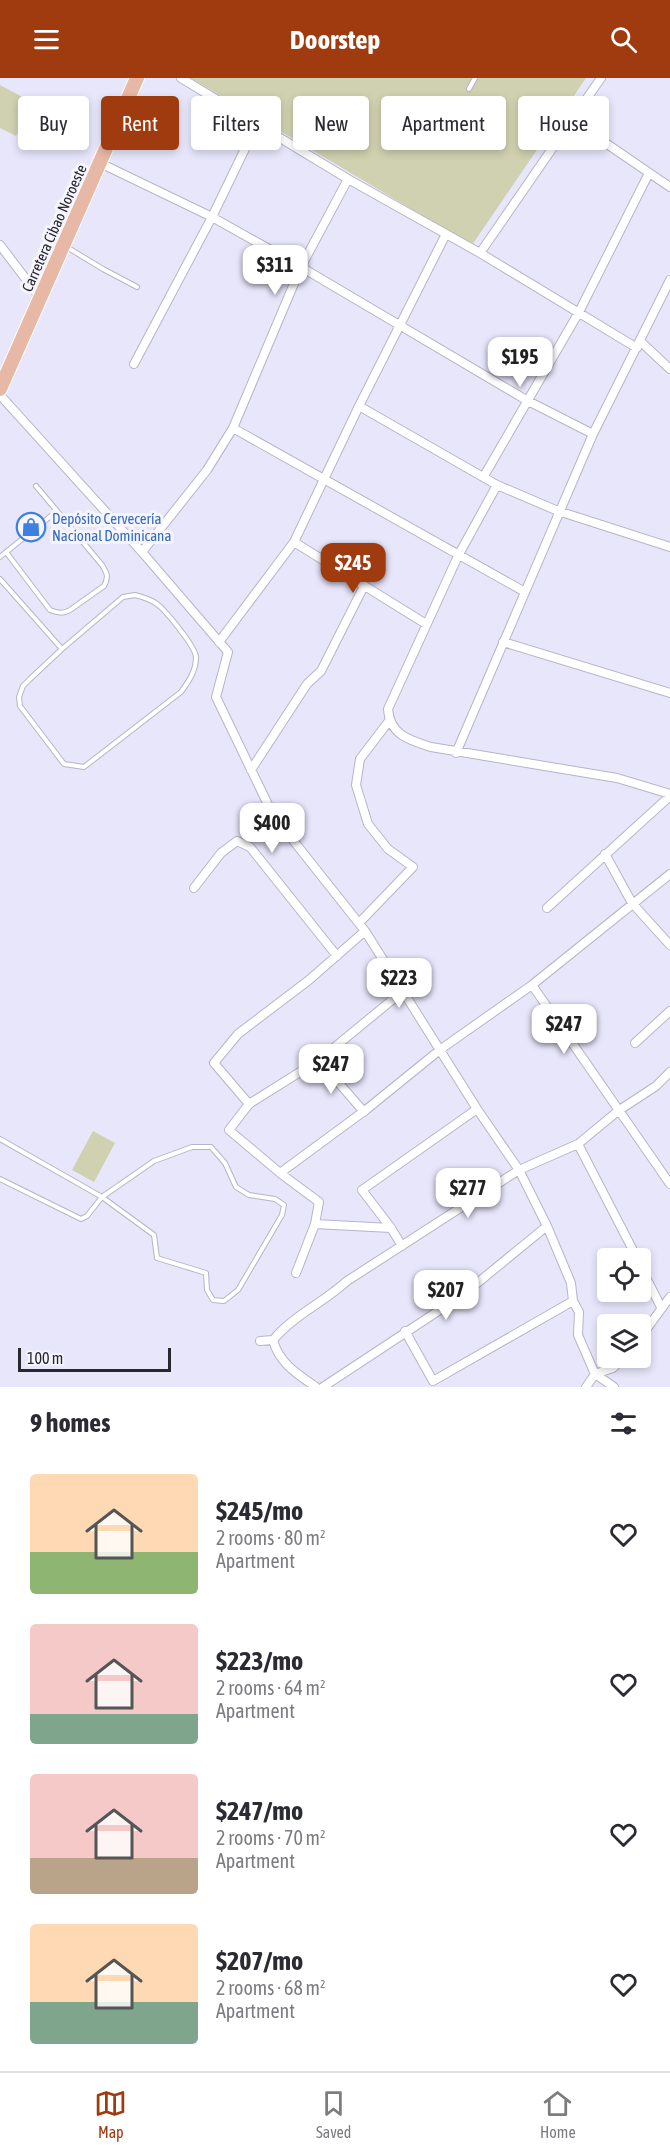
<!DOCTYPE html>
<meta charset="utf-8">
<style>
:root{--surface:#fff;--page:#f7f7f7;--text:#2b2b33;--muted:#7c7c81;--line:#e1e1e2;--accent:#a03b0f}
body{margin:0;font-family:"Asap Condensed",sans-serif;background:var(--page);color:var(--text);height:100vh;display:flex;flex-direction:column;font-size:22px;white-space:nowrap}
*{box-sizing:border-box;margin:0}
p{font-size:20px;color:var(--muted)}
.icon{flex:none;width:33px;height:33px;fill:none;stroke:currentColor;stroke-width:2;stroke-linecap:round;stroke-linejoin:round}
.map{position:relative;height:1309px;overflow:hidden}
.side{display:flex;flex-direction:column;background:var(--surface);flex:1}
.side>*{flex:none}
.guide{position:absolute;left:18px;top:18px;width:634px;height:54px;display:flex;gap:12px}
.fabs{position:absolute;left:597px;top:1170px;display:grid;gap:12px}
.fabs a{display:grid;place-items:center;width:54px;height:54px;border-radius:6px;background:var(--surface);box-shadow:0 3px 9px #0003;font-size:30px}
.scale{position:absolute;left:18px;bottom:15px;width:153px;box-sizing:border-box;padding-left:6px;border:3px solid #28272f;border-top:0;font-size:16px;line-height:21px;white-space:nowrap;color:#28272f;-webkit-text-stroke:4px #f6f5fd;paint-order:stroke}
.price{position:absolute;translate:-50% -51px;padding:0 14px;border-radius:12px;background:#fff;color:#222;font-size:20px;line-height:39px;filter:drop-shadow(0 2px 3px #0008)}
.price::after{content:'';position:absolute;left:50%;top:36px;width:18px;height:14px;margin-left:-9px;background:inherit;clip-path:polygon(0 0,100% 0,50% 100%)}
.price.current{background:var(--accent);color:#fff}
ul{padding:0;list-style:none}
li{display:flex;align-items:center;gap:18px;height:150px;padding:0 30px}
li span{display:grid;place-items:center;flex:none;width:168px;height:120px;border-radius:6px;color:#555}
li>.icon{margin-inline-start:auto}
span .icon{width:72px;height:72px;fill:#fffc;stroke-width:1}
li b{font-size:26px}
h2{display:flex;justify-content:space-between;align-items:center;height:72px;padding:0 30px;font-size:26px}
.tag{padding:0 21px;border-radius:6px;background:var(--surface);box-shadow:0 3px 9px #0003;font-size:21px;line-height:54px}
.tag.current{background:var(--accent);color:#fff}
header{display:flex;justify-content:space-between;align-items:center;height:78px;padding:0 30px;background:var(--accent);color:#fff;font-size:27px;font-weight:700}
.tab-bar{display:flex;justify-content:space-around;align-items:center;height:84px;border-top:2px solid var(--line);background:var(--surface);font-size:16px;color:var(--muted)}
.tab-bar a{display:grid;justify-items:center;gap:3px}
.tab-bar .current{color:var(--accent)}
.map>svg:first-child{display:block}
.green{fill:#cfd1b0}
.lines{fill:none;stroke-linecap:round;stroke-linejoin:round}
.service-casing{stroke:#b7b4c8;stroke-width:6}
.minor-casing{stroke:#b7b4c8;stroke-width:10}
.primary-casing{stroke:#fff;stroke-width:16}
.service{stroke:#fff;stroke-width:4}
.minor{stroke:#fff;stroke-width:8}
.primary{stroke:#e6b8a5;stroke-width:14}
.labels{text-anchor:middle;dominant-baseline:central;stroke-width:6;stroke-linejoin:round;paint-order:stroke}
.street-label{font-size:15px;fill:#28272f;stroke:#f6f5fd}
.shop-label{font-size:15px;fill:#366cbe;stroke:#f6f5fd;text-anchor:start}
</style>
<header><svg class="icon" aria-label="menu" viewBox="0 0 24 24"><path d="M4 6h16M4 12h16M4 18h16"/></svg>Doorstep<svg class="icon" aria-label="search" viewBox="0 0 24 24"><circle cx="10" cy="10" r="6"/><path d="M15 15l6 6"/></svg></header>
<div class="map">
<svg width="670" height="1309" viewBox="0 0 670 1309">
<rect width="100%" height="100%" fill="#e8e6fb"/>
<path class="green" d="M 191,0 L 586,0 L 472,167 Z
M 0,7 L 34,25 L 16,58 L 0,50 Z
M 93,1053 L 115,1065 L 94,1104 L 72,1092 Z"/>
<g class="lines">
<g class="service-casing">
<path id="service" d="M 469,11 L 475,0
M 65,168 L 103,191 L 137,209
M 36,408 L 57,433
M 0,479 L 57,433 L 102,487 C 107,495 109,499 104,508 L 70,532 C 63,536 58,535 50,532 L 6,474
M 0,501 L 62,571
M 135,517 C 143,519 150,521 157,526 C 166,533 195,568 196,579 C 196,593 189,603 181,614 L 84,689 L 64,686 L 20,628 L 19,619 L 23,608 L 30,601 L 62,571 L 123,519 Z
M 0,1061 L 102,1119 L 154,1157 L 157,1180 L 206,1195 L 207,1212 L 213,1222 L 224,1223 L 238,1212 L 282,1137 L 284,1127 L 275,1121 L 249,1117 L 236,1109 L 225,1085 L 211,1069 L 192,1069 L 154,1083 L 102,1119 L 87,1138 L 81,1141 L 0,1101"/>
</g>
<g class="minor-casing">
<path id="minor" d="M 181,0 L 348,101 L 480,175 L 637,270
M 572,42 L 670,109
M 100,85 L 212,139 L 301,189 L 528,323 L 593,356
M 0,167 L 41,221
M 480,175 L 601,0
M 640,263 L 670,291
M 134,286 L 212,139 L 257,46
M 0,317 L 142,474 L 228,574 L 216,619 L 273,737 L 365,853 L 477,1031 L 519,1092 L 547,1148 L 571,1205 L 573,1223 L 579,1234 L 578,1257 L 595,1296 L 614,1309
M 359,328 L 497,407 L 558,433 L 670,469
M 233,350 L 525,514
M 484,398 L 579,234 L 649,95
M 497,407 L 458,478 L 388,631 C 390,657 409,662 431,669 L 617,700 L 670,716
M 294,464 L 426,546
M 142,474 L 207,392 L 233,350 L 301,189 L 348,101
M 219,564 L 294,464 L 359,328 L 446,156
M 503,564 L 670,615
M 456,675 L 593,356 L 670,202
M 251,692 L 307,606 L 321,593 L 364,508
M 605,776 L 632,825 L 670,867
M 194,810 L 221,775 L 237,763 L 250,769 L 337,878
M 547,830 L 670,718
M 359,845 L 413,789 L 388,771 L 368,746 L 356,707 L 360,681 L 389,643
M 532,907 L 670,1106
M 635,965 L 670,933
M 319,982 L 364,1034
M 249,1026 L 214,985 L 238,956 L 309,902 L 365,853
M 578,1066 L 637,1180
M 280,1095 L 367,1031 L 441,971 L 532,907 L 670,796
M 391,1150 L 362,1112 L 477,1031
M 402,1168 L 391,1150 L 315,1146 L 319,1124 L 280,1095 L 229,1052 L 249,1026 L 319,982 L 403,913
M 640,1188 L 661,1229
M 296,1195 L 315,1146
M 405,1253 L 433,1303 L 573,1223
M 640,1260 L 670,1219
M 260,1263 L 273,1262
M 316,1309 C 297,1296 279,1285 273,1262 C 294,1237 323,1225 347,1203 L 519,1092 L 578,1066 L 618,1033 L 656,1008 L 670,994
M 323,1309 L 464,1216 L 547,1148
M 586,1309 L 595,1296 L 613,1290 L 623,1280"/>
</g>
<g class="primary-casing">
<path id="primary" d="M 0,311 L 137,0"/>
</g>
<use href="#service" class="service"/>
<use href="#minor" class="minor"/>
<use href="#primary" class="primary"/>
</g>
<defs>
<g id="shop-ring" transform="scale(1.5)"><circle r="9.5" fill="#f6f5fd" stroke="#3f7fe0" stroke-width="1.5"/><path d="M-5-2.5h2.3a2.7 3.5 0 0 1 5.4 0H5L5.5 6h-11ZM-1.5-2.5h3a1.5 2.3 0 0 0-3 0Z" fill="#3f7fe0"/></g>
</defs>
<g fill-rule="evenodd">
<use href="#shop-ring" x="31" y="449"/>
</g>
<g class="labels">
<g class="street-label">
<text transform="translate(54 150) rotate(-66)">Carretera Cibao Noroeste</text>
</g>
<g class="shop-label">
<text x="52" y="440">Depósito Cervecería<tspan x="52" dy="17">Nacional Dominicana</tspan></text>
</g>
</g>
</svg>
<div class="fabs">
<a><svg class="icon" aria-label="locate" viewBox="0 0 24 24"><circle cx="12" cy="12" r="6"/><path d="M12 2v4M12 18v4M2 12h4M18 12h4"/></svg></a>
<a><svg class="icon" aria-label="layers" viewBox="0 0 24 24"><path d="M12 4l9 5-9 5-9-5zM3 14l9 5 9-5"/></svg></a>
</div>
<div class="scale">100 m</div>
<b class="price" style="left:275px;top:218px">$311</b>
<b class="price" style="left:520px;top:310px">$195</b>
<b class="price current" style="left:353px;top:516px">$245</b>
<b class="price" style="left:272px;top:776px">$400</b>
<b class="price" style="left:399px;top:931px">$223</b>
<b class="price" style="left:564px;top:977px">$247</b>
<b class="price" style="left:331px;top:1017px">$247</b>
<b class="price" style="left:468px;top:1141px">$277</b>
<b class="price" style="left:446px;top:1243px">$207</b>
<div class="guide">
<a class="tag">Buy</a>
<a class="tag current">Rent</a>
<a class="tag">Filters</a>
<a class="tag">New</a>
<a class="tag">Apartment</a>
<a class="tag">House</a>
</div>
</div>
<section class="side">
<h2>9 homes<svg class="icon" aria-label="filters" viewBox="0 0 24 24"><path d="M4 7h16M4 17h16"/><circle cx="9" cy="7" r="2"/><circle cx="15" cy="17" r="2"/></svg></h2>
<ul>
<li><span style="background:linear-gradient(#ffd9b3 65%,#8fb573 0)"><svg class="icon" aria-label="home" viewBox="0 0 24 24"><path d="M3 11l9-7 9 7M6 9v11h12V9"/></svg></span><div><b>$245/mo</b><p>2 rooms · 80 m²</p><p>Apartment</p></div><svg class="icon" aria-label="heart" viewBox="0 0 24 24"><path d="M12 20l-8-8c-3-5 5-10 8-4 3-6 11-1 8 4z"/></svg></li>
<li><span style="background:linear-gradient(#f6c9c9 75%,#7fa58c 0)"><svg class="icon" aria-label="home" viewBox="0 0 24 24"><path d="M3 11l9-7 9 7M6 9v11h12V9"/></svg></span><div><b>$223/mo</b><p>2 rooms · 64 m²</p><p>Apartment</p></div><svg class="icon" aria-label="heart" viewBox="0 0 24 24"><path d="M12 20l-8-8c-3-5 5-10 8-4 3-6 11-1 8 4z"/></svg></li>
<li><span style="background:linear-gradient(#f6c9c9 70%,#b9a48a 0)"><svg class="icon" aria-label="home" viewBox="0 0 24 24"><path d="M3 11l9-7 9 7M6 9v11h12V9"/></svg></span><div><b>$247/mo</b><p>2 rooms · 70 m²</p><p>Apartment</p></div><svg class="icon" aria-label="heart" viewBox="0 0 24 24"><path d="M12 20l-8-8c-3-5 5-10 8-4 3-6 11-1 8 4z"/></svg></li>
<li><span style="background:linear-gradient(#ffd9b3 65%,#7fa58c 0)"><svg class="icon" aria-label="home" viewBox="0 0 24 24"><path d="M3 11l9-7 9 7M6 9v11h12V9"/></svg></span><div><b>$207/mo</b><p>2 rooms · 68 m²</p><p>Apartment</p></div><svg class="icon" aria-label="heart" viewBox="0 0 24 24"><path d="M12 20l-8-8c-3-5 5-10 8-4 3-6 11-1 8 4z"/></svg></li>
</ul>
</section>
<nav class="tab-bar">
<a class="current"><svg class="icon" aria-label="map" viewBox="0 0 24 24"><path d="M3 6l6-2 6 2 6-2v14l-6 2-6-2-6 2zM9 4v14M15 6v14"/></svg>Map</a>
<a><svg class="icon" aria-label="saved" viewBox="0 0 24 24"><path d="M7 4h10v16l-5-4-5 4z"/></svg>Saved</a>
<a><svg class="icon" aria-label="home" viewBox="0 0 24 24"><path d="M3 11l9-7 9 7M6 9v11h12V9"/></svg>Home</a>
</nav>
